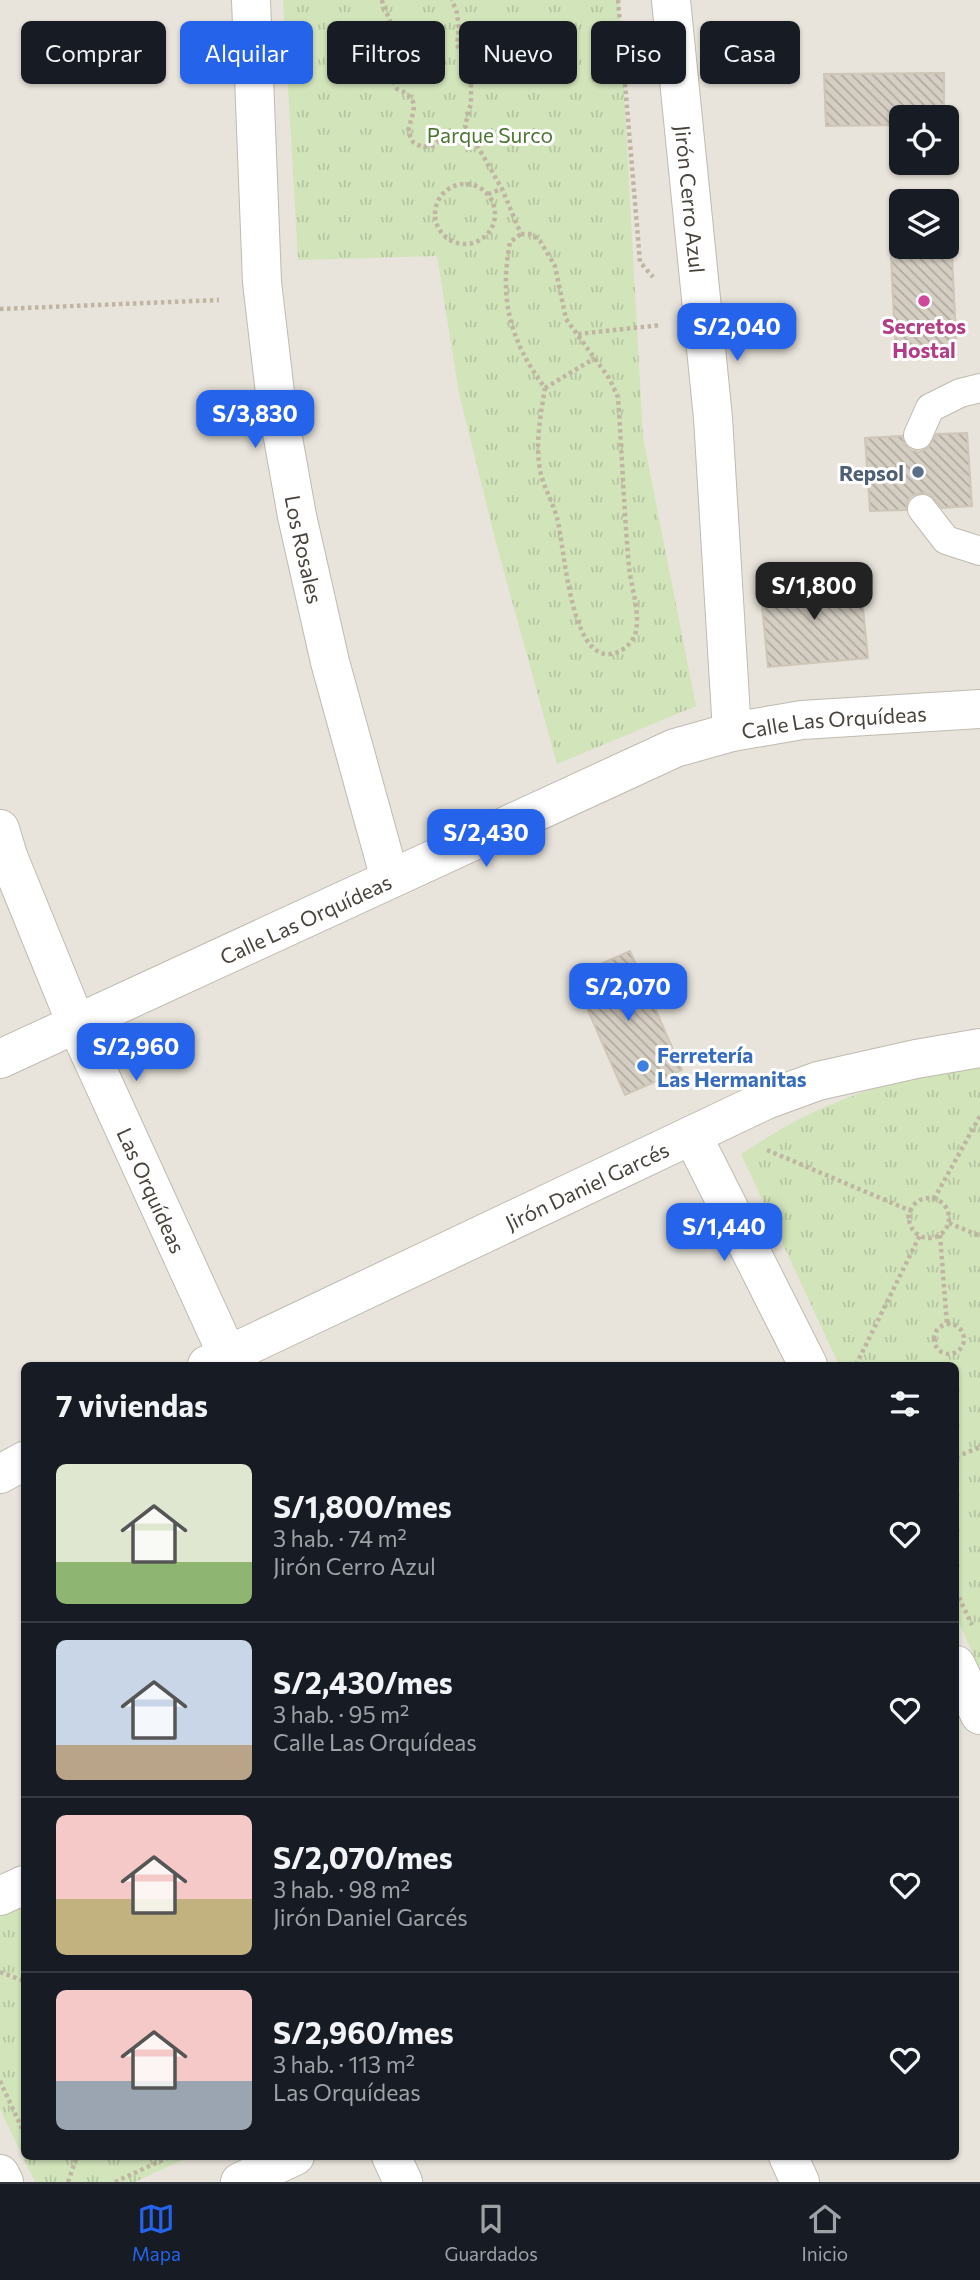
<!DOCTYPE html>
<html lang="es">
<meta charset="utf-8">
<style>
:root{--surface:#171b24;--page:#242831;--text:#f1f3f6;--muted:#9ea1a6;--line:#363941;--accent:#2563eb}
body{margin:0;font-family:Commissioner,sans-serif;background:var(--page);color:var(--text);height:100vh;display:flex;flex-direction:column;font-size:26px;white-space:nowrap}
*{box-sizing:border-box;margin:0}
p{font-size:23px;color:var(--muted)}
.icon{flex:none;width:38px;height:38px;fill:none;stroke:currentColor;stroke-width:2;stroke-linecap:round;stroke-linejoin:round}
.map{position:relative;flex:1;overflow:hidden}
.side{position:absolute;left:21px;top:1362px;width:938px;height:798px;display:flex;flex-direction:column;background:var(--surface);border-radius:10px;box-shadow:0 2px 5px #0004}
.side>*{flex:none}
.hud{position:absolute;left:21px;top:21px;width:938px;height:63px;display:flex;gap:14px}
.fabs{position:absolute;left:889px;top:105px;display:grid;gap:14px}
.fabs a{display:grid;place-items:center;width:70px;height:70px;border-radius:10px;background:var(--surface);box-shadow:0 2px 5px #0004;font-size:35px}
.price{position:absolute;translate:-50% -60px;padding:0 16px;border-radius:14px;background:var(--accent);color:#fff;font-size:23px;line-height:46px;filter:drop-shadow(0 2px 4px #0008)}
.price::after{content:'';position:absolute;left:50%;top:42px;width:21px;height:16px;margin-left:-10px;background:inherit;clip-path:polygon(0 0,100% 0,50% 100%)}
.price.selected{background:#222;color:#fff}
ul{padding:0;list-style:none}
li{display:flex;align-items:center;gap:21px;height:175px;padding:0 35px}
li+li{border-top:2px solid var(--line)}
li span{display:grid;place-items:center;flex:none;width:196px;height:140px;border-radius:10px;color:#555}
li>.icon{margin-inline-start:auto}
span .icon{width:84px;height:84px;fill:#fffc;stroke-width:1}
li b{font-size:30px}
h2{display:flex;justify-content:space-between;align-items:center;height:84px;padding:0 35px;font-size:30px}
.chip{padding:0 24px;border-radius:10px;background:var(--surface);box-shadow:0 2px 5px #0004;font-size:24px;line-height:63px}
.chip.selected{background:var(--accent);color:#fff}
.tabs{display:flex;justify-content:space-around;align-items:center;height:98px;border-top:2px solid var(--line);background:var(--surface);font-size:19px;color:var(--muted)}
.tabs a{display:grid;justify-items:center;gap:4px}
.tabs .selected{color:var(--accent)}
.map>svg:first-child{display:block}
.residential{fill:#e8e4db;fill-rule:evenodd}
.park{fill:url(#park-tufts)}
.building{fill:url(#building-back-hatch);stroke:#cfc6b7;stroke-width:2}
.lines{fill:none;stroke-linecap:round;stroke-linejoin:round}
.service-casing{stroke:#c0bab0;stroke-width:30}
.minor-casing{stroke:#c0bab0;stroke-width:40}
.path{stroke:#c0b5a2;stroke-width:4.5;stroke-dasharray:3.5 3.5;stroke-linecap:butt}
.service{stroke:#fff;stroke-width:28}
.minor{stroke:#fff;stroke-width:38}
.hotel-dot{fill:#d1479c;stroke:#fff;stroke-width:2.5}
.service-dot{fill:#5c6f8a;stroke:#fff;stroke-width:2.5}
.shop-dot{fill:#3f7fe0;stroke:#fff;stroke-width:2.5}
.labels{text-anchor:middle;dominant-baseline:central;stroke-width:6;stroke-linejoin:round;paint-order:stroke}
.park-label{font-size:21px;fill:#4d7633;stroke:#fff}
.street-label{font-size:21px;fill:#49433b;stroke:#fff}
.hotel-label{font-size:21px;font-weight:bold;fill:#b23c85;stroke:#fff}
.service-label{font-size:21px;font-weight:bold;fill:#4e5e75;stroke:#fff;text-anchor:end}
.shop-label{font-size:21px;font-weight:bold;fill:#366cbe;stroke:#fff;text-anchor:start}
</style>
<div class="map">
<svg width="980" height="2182" viewBox="0 0 980 2182">
<defs>
<pattern id="park-tufts" width="24" height="20" patternUnits="userSpaceOnUse" patternTransform="scale(1.75)"><rect width="24" height="20" fill="#d2e4ba"/><path d="M3 7l-1-3M5 7V3M7 7l1-3M15 17l-1-3M17 17v-4M19 17l1-3" fill="none" stroke="#b6c5a1"/></pattern>
<pattern id="building-back-hatch" width="6" height="6" patternUnits="userSpaceOnUse" patternTransform="scale(1.75)"><rect width="6" height="6" fill="#d5cec3"/><path d="M-1 5l2 2M0 0l6 6M5-1l2 2" fill="none" stroke="#afa9a0"/></pattern>
</defs>
<rect width="100%" height="100%" fill="#f5f2ed"/>
<path class="residential" d="M 0,0 L 980,0 L 980,2182 L 0,2182 ZM 901,117 L 947,117 L 947,163 L 901,163 ZM 901,201 L 947,201 L 947,247 L 901,247 ZM 24,1365 L 956,1365 L 956,2156 L 24,2156 Z"/>
<path class="park" d="M 283,0 L 619,0 L 643,437 L 696,706 L 557,764 L 496,543 L 459,393 L 437,256 L 298,260 Z
M 980,1063 L 980,1669 L 956,1617 L 956,1365 L 839,1365 L 741,1154 C 768,1137 795,1119 825,1107 C 875,1085 927,1073 980,1063 Z
M 24,1905 L 24,2156 L 191,2156 L 135,2182 L 35,2182 L 0,2109 L 0,1917 Z"/>
<path class="building" d="M 944,73 L 944,117 L 901,117 L 901,125 L 826,126 L 824,74 Z
M 947,236 L 951,236 L 957,355 L 896,358 L 890,239 L 901,238 L 901,247 L 947,247 Z
M 967,433 L 972,506 L 942,508 L 929,494 L 920,493 L 911,496 L 907,502 L 906,510 L 870,511 L 865,438 L 902,436 L 905,445 L 911,450 L 919,452 L 928,448 L 936,434 Z
M 860,578 L 868,658 L 768,667 L 760,586 Z
M 630,951 L 682,1070 L 625,1095 L 573,976 Z"/>
<g class="lines">
<g class="service-casing">
<path id="service" d="M 918,435 L 930,408 L 960,393 L 980,388
M 922,509 L 946,540 L 980,551"/>
</g>
<g class="minor-casing">
<g id="minor">
<path id="s1" d="M 251,0 L 262,282 L 275,393 L 297,516 L 330,662 L 390,879"/>
<path id="s2" d="M 671,0 L 713,418 L 732,732"/>
<path id="s3" d="M 0,829 L 8,856 L 76,1023 L 227,1354"/>
<path id="s4" d="M 0,1059 L 675,748 L 732,732 L 802,720 L 980,709"/>
<path d="M 692,1135 L 808,1365"/>
<path id="s5" d="M 207,1365 L 766,1100 L 818,1081 L 916,1059 L 980,1048"/>
<path d="M 0,1474 L 24,1461"/>
<path d="M 956,1665 L 980,1715"/>
<path d="M 0,1896 L 24,1885"/>
<path d="M 391,2156 L 403,2182"/>
<path d="M 788,2156 L 800,2182"/>
<path d="M 0,2174 L 4,2182"/>
<path d="M 240,2182 L 295,2156"/>
</g>
</g>
<path class="path" d="M 382,0 C 383,10 391,17 391,27 C 392,35 387,42 387,50 C 386,64 392,76 397,89 C 423,99 412,112 408,132 L 413,142 L 422,147 L 432,146 L 446,135 L 470,133 L 465,126 L 471,103 L 471,80 L 466,61 L 457,45 L 459,29 L 457,13 L 452,0
M 618,0 L 640,262 L 653,277
M 470,133 L 502,189 L 521,234
M435 214a30 30 0 1 1 60 0a30 30 0 1 1-60 0Z
M 488,194 L 502,189
M 521,234 L 532,234 L 540,241 L 555,266 L 566,319 L 609,378 L 618,397 C 622,454 624,511 629,567 C 631,587 640,611 636,631 C 635,637 630,644 625,648 C 570,685 565,544 557,518 C 552,499 541,484 539,463 C 536,438 541,413 545,388 C 510,341 499,299 510,242 Z
M 0,309 L 219,300
M 578,334 L 661,325
M 545,388 L 595,358
M 767,1150 L 911,1211
M909 1218a20 20 0 1 1 40 0a20 20 0 1 1-40 0Z
M 934,1199 L 980,1116
M 949,1223 L 980,1236
M 940,1235 L 947,1325
M934 1339a15 15 0 1 1 30 0a15 15 0 1 1-30 0Z
M 856,1365 L 920,1235
M 956,1457 L 980,1447
M 956,1591 L 972,1625
M 0,1972 L 24,1981
M 0,2081 L 24,2133
M 68,2182 L 77,2156
M 115,2182 L 171,2156"/>
<use href="#service" class="service"/>
<use href="#minor" class="minor"/>
</g>
<circle class="hotel-dot" cx="924" cy="301" r="7"/>
<circle class="service-dot" cx="918" cy="472" r="7"/>
<circle class="shop-dot" cx="643" cy="1066" r="7"/>
<g class="labels">
<g class="park-label">
<text x="490" y="134">Parque Surco</text>
</g>
<g class="street-label">
<text stroke="none"><textPath href="#s2" startOffset="200">Jirón Cerro Azul</textPath></text>
<text stroke="none"><textPath href="#s1" startOffset="553">Los Rosales</textPath></text>
<text stroke="none"><textPath href="#s4" startOffset="905">Calle Las Orquídeas</textPath></text>
<text stroke="none"><textPath href="#s4" startOffset="336">Calle Las Orquídeas</textPath></text>
<text stroke="none"><textPath href="#s5" startOffset="420">Jirón Daniel Garcés</textPath></text>
<text stroke="none"><textPath href="#s3" startOffset="392">Las Orquídeas</textPath></text>
</g>
<g class="hotel-label">
<text x="924" y="325">Secretos<tspan x="924" dy="24">Hostal</tspan></text>
</g>
<g class="service-label">
<text x="904" y="472">Repsol</text>
</g>
<g class="shop-label">
<text x="657" y="1054">Ferretería<tspan x="657" dy="24">Las Hermanitas</tspan></text>
</g>
</g>
</svg>
<div class="fabs">
<a><svg class="icon" aria-label="locate" viewBox="0 0 24 24"><circle cx="12" cy="12" r="6"/><path d="M12 2v4M12 18v4M2 12h4M18 12h4"/></svg></a>
<a><svg class="icon" aria-label="layers" viewBox="0 0 24 24"><path d="M12 4l9 5-9 5-9-5zM3 14l9 5 9-5"/></svg></a>
</div>
<b class="price" style="left:737px;top:363px">S/2,040</b>
<b class="price" style="left:255px;top:450px">S/3,830</b>
<b class="price selected" style="left:814px;top:622px">S/1,800</b>
<b class="price" style="left:486px;top:869px">S/2,430</b>
<b class="price" style="left:628px;top:1023px">S/2,070</b>
<b class="price" style="left:136px;top:1083px">S/2,960</b>
<b class="price" style="left:724px;top:1263px">S/1,440</b>
<div class="hud">
<a class="chip">Comprar</a>
<a class="chip selected">Alquilar</a>
<a class="chip">Filtros</a>
<a class="chip">Nuevo</a>
<a class="chip">Piso</a>
<a class="chip">Casa</a>
</div>
<section class="side">
<h2>7 viviendas<svg class="icon" aria-label="filters" viewBox="0 0 24 24"><path d="M4 7h16M4 17h16"/><circle cx="9" cy="7" r="2"/><circle cx="15" cy="17" r="2"/></svg></h2>
<ul>
<li><span style="background:linear-gradient(#dfe7d0 70%,#8fb573 0)"><svg class="icon" aria-label="home" viewBox="0 0 24 24"><path d="M3 11l9-7 9 7M6 9v11h12V9"/></svg></span><div><b>S/1,800/mes</b><p>3 hab. · 74 m²</p><p>Jirón Cerro Azul</p></div><svg class="icon" aria-label="heart" viewBox="0 0 24 24"><path d="M12 20l-8-8c-3-5 5-10 8-4 3-6 11-1 8 4z"/></svg></li>
<li><span style="background:linear-gradient(#c9d6e8 75%,#b9a48a 0)"><svg class="icon" aria-label="home" viewBox="0 0 24 24"><path d="M3 11l9-7 9 7M6 9v11h12V9"/></svg></span><div><b>S/2,430/mes</b><p>3 hab. · 95 m²</p><p>Calle Las Orquídeas</p></div><svg class="icon" aria-label="heart" viewBox="0 0 24 24"><path d="M12 20l-8-8c-3-5 5-10 8-4 3-6 11-1 8 4z"/></svg></li>
<li><span style="background:linear-gradient(#f6c9c9 60%,#c2b280 0)"><svg class="icon" aria-label="home" viewBox="0 0 24 24"><path d="M3 11l9-7 9 7M6 9v11h12V9"/></svg></span><div><b>S/2,070/mes</b><p>3 hab. · 98 m²</p><p>Jirón Daniel Garcés</p></div><svg class="icon" aria-label="heart" viewBox="0 0 24 24"><path d="M12 20l-8-8c-3-5 5-10 8-4 3-6 11-1 8 4z"/></svg></li>
<li><span style="background:linear-gradient(#f6c9c9 65%,#9aa5b1 0)"><svg class="icon" aria-label="home" viewBox="0 0 24 24"><path d="M3 11l9-7 9 7M6 9v11h12V9"/></svg></span><div><b>S/2,960/mes</b><p>3 hab. · 113 m²</p><p>Las Orquídeas</p></div><svg class="icon" aria-label="heart" viewBox="0 0 24 24"><path d="M12 20l-8-8c-3-5 5-10 8-4 3-6 11-1 8 4z"/></svg></li>
</ul>
</section>
</div>
<nav class="tabs">
<a class="selected"><svg class="icon" aria-label="map" viewBox="0 0 24 24"><path d="M3 6l6-2 6 2 6-2v14l-6 2-6-2-6 2zM9 4v14M15 6v14"/></svg>Mapa</a>
<a><svg class="icon" aria-label="saved" viewBox="0 0 24 24"><path d="M7 4h10v16l-5-4-5 4z"/></svg>Guardados</a>
<a><svg class="icon" aria-label="home" viewBox="0 0 24 24"><path d="M3 11l9-7 9 7M6 9v11h12V9"/></svg>Inicio</a>
</nav>
